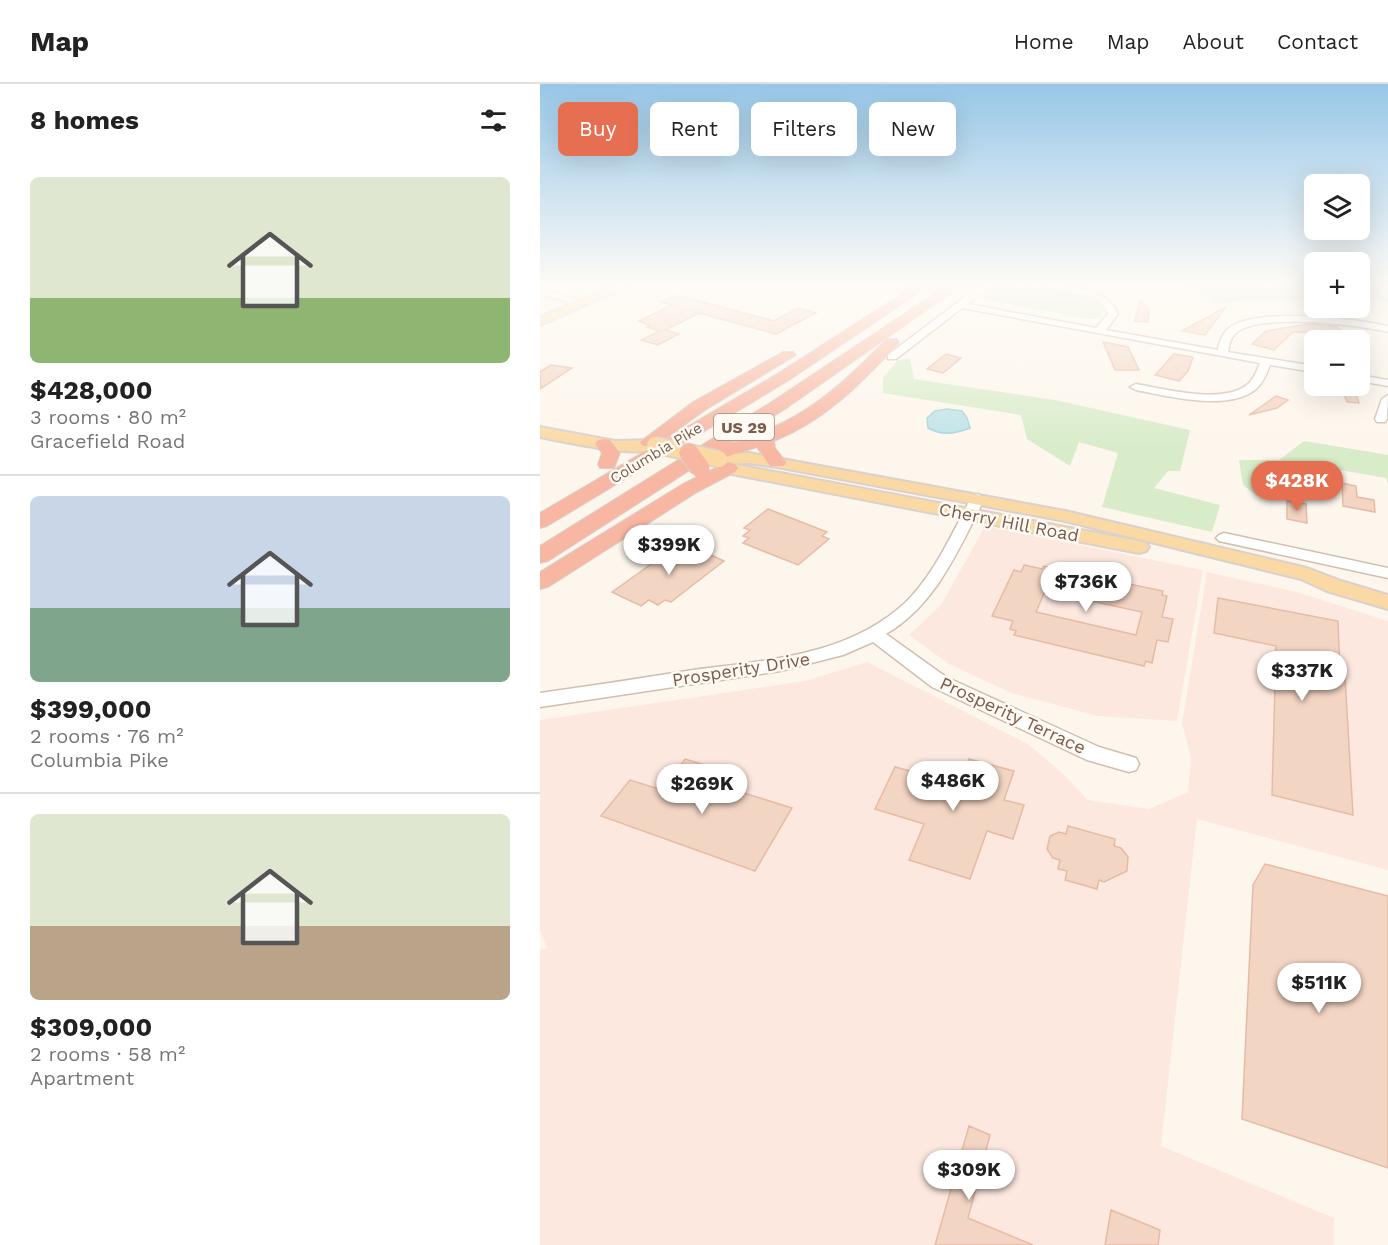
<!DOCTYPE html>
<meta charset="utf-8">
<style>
:root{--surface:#fff;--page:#f6f6f6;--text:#222;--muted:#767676;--line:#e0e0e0;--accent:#e76f51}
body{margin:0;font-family:"Work Sans",sans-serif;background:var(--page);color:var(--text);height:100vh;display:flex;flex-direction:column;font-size:22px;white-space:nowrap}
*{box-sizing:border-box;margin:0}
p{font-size:20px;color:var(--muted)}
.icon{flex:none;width:33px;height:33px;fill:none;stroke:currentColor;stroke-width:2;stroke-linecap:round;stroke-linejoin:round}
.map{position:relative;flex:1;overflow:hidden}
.details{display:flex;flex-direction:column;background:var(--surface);width:540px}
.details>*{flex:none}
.hud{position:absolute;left:18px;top:18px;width:570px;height:54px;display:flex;gap:12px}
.controls{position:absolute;left:764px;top:90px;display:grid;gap:12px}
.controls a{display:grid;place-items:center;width:66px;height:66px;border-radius:9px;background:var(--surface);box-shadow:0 6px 24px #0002;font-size:30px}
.price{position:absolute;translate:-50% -51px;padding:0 14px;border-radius:21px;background:#fff;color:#222;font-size:20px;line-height:39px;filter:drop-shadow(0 2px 3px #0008)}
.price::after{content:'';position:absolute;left:50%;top:36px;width:18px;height:14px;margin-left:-9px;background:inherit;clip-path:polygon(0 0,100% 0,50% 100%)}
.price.on{background:var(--accent);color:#fff}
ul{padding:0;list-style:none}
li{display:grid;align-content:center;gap:12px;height:318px;padding:0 30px}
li+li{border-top:2px solid var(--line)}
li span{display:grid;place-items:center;height:186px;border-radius:9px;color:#555}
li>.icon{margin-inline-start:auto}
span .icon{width:108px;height:108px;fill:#fffc;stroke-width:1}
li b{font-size:26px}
h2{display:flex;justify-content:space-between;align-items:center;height:72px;padding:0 30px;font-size:26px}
.chip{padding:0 21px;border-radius:9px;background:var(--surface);box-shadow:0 6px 24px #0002;font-size:21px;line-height:54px}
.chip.on{background:var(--accent);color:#fff}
header{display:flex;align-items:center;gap:36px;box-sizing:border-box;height:84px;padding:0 30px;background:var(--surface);border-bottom:2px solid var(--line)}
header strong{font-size:28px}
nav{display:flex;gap:33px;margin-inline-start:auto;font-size:21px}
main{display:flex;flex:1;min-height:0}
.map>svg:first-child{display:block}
.commercial{fill:#fde8e0}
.green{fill:#d8ecc9}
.water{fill:#bfe3e8;stroke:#a5d3da;stroke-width:1.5}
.building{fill:#f3d5c3;stroke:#e6bba3;stroke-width:1.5;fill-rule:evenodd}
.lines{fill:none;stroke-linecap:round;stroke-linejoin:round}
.minor-casing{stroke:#d1beb0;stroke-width:3}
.major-casing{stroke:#dad1cd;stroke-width:4}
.highway-casing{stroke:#dad1cd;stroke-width:2}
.minor{fill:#fff;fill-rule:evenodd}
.major{fill:#fbd9a5;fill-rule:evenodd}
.highway{fill:#f7b7a3;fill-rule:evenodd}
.major-bridge-casing{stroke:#dad1cd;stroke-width:19;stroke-linecap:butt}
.highway-bridge-casing{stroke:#dad1cd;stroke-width:21;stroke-linecap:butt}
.major-bridge{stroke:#fbd9a5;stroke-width:16}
.highway-bridge{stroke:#f7b7a3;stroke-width:19}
.labels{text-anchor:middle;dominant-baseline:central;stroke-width:5;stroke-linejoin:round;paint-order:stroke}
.far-street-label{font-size:15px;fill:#7a5c4d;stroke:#fffaf3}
.shield{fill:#fffaf3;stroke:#a28b7f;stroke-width:1.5}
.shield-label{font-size:16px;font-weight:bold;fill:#7a5c4d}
.street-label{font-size:18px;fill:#7a5c4d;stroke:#fffaf3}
</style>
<header>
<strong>Map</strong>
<nav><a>Home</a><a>Map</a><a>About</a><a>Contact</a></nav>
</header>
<main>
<section class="details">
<h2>8 homes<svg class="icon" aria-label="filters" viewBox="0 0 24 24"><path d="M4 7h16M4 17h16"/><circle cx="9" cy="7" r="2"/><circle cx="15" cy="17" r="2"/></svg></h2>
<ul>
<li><span style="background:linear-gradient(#dfe7d0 65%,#8fb573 0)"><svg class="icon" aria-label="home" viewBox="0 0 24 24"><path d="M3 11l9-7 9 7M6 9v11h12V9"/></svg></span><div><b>$428,000</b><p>3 rooms · 80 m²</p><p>Gracefield Road</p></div></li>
<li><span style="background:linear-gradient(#c9d6e8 60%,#7fa58c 0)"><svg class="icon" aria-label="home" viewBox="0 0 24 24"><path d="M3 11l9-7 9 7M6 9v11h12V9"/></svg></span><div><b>$399,000</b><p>2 rooms · 76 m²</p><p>Columbia Pike</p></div></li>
<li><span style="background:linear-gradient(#dfe7d0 60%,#b9a48a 0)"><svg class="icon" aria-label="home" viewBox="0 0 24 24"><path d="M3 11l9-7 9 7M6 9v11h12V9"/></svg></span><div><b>$309,000</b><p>2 rooms · 58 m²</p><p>Apartment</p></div></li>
</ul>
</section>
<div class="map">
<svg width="848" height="1161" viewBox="0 0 848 1161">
<rect width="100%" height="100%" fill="#fdf6ec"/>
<path class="commercial" d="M 445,442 L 663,486 L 637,637 L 558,632 L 471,609 L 409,580 L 369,551 L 401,521 Z
M 667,488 L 757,508 L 848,537 L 848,786 L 657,735 L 621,1062 L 794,1134 L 794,1161 L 0,1161 L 0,866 L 7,864 L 0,847 L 0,636 L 265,597 L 327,578 L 488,660 L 522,689 L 548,716 L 609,725 L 648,708 L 651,673 L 642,640 Z"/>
<path class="green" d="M 455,202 C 480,202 547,203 563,224 L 563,229 L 560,234 L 549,235 L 446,216 L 442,212 Z
M 648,202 L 774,202 L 774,216 L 698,217 L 676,220 Z
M 819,202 L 848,204 L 848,219 L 843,215 L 819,215 Z
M 370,275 L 374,295 L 515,316 L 650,346 L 640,387 L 628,387 L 614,404 L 680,421 L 672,448 L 562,423 L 578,369 L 539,358 L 530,382 L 487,355 L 481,331 L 343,309 L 343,294 L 358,276 Z
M 764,357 L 848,371 L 848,400 L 846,394 L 783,383 L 782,400 L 749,398 L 747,413 L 716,411 L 703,401 L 699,376 L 739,376 Z"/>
<path class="water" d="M 407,325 L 422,327 L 427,334 L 430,344 C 414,350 403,352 388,344 L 387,334 L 395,327 Z"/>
<path class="building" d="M 137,211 L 234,237 L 258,224 L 276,229 L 236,250 L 159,229 L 125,246 L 139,250 L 118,261 L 101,256 L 120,247 L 107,243 L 110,242 L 99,237 L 132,221 L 121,218 Z
M 600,216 L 609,226 L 608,238 L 595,237 Z
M 686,223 L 665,251 L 642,247 Z
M 769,240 L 796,242 L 803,249 L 753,248 L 734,266 L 712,260 L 726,247 Z
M 563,258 L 588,263 L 599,286 L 575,286 Z
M 406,270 L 421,274 L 403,289 L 387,285 Z
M 634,270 L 653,273 L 648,287 L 639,297 L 615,291 Z
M 11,281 L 32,284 L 0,305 L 0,288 Z
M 801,303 L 814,304 L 819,319 L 807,318 Z
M 736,312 L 748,316 L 737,324 L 709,331 Z
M 802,399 L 816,402 L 817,413 L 834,416 L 835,428 L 803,422 Z
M 747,417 L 766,420 L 767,439 L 747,435 Z
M 228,425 L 287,448 L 282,452 L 289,455 L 258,481 L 203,459 L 209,454 L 203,452 L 210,446 L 204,444 Z
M 148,461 L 184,477 L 131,518 L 125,516 L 118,521 L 109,516 L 101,522 L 72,508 L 135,463 L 141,466 Z
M 484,481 L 502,485 L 504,482 L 623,507 L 622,511 L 627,512 L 622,533 L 633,535 L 628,558 L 617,556 L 612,579 L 606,577 L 604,582 L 474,551 L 476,547 L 470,545 L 473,537 L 452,532 L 474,486 L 481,488 ZM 505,507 L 602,528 L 596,551 L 496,528 Z
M 678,514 L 798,537 L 800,590 L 805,593 L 813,731 L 732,711 L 736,562 L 674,549 Z
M 145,675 L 184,687 L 175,700 L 252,724 L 215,787 L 61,732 L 90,696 L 122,706 Z
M 429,675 L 474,687 L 464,716 L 484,721 L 473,755 L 447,747 L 430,795 L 369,776 L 384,740 L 335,725 L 355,683 L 393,693 L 398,681 L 424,688 Z
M 528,742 L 575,755 L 574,762 L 581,764 L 588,773 L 587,787 L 564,798 L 559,796 L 557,805 L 525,796 L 527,787 L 518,785 L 520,776 L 513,774 L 507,765 L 510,752 L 519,748 L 526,750 Z
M 725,780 L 848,812 L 848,1084 L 702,1035 L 713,801 Z
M 429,1042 L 450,1051 L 428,1134 L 493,1161 L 395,1161 Z
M 571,1126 L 620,1146 L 618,1161 L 565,1161 Z"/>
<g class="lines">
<g class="minor-casing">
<path id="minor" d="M 439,202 L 450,202 L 428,220 L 556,244 L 568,230 C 557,201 522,215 502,202 C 529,202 566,201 578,230 L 566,246 L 678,266 C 679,259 682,250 688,245 C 714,222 815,235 848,242 L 848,248 C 819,241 716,228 695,250 C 690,255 689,262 688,268 L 774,282 L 774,288 L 730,281 C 727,289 723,299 716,305 C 688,328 628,312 596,306 L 590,303 L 596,300 C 625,305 684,321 708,300 C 714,295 717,286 720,279 L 422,224 L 356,275 L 348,275 L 348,271 Z
M 0,205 L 32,213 L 41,222 L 33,224 L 26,217 L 0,211 Z
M 819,291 L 848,296 L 848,302 L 819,297 Z
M 848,311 L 847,335 L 845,338 L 837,338 L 835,335 L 842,315 Z
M 438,410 L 445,414 C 419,464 397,520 346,550 L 406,593 L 559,663 L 596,674 L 599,680 L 596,686 L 589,688 L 547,676 L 392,603 L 333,558 L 303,571 L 240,587 L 0,623 L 0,609 C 51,602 102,594 153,586 C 228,576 308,572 366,518 C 395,489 412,449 431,414 Z
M 684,449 L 848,484 L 848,494 L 679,457 L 676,454 L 679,451 Z"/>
</g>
<g class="major-casing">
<path id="major" d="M 73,202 L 89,202 L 0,241 L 0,233 Z
M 0,343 L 75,357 L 115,356 L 123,361 C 109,378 22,357 0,353 Z
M 209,369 L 525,427 L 767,484 L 801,497 L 848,511 L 848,525 L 787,507 L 761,495 L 525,437 L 237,383 L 209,379 L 179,380 L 171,375 L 179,370 Z
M 198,381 L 599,457 L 606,459 L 609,463 L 606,467 L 599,469 L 192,390 L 190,386 L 192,382 Z"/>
</g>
<g class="highway-casing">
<path id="highway" d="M 374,202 L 389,202 L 249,296 L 7,442 L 0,444 L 0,429 L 114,362 L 103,362 L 100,358 L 153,318 L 243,268 L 253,268 L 256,271 L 165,326 L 118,360 L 237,290 Z
M 406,202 L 421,202 L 245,325 L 189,360 C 263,337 294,308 347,255 L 357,255 L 359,258 L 357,261 C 318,302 287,335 234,357 L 235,364 L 246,378 L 244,382 L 230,382 L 217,363 L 173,377 L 167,375 L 8,477 L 0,479 L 0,462 L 233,317 Z
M 64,355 L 70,356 L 80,369 L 74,384 L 60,384 L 58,380 L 62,369 L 55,360 L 58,356 Z
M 188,378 L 195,380 L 198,384 L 195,388 L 157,408 L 8,503 L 0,505 L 0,488 L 143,400 Z"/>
</g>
<use href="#minor" class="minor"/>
<use href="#major" class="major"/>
<use href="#highway" class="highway"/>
<g class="major-bridge-casing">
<path id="major-bridge" d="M 115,361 L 179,375"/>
</g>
<g class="highway-bridge-casing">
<path id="highway-bridge" d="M 149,369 L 160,384"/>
</g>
<use href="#major-bridge" class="major-bridge"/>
<use href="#highway-bridge" class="highway-bridge"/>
</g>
<linearGradient id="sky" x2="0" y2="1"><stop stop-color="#97c7e8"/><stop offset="0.55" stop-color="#fefbf6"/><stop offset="1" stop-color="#fefbf6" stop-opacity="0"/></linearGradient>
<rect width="848" height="365" fill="url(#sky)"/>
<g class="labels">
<g class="far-street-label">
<text transform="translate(116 369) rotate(-31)">Columbia Pike</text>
</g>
<rect class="shield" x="174" y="330" width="60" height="26" rx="4.5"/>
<g class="shield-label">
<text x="204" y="343">US 29</text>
</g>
<g class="street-label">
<text transform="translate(469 438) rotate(11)">Cherry Hill Road</text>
<text transform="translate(201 585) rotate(-9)">Prosperity Drive</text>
<text transform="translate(473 631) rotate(25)">Prosperity Terrace</text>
</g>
</g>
</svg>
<div class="controls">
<a><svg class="icon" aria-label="layers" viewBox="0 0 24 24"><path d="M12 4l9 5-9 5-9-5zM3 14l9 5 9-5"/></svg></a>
<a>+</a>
<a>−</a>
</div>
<b class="price on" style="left:757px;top:428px">$428K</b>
<b class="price" style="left:129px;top:492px">$399K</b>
<b class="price" style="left:546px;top:529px">$736K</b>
<b class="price" style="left:762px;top:618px">$337K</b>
<b class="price" style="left:413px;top:728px">$486K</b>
<b class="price" style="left:162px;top:731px">$269K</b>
<b class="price" style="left:779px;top:930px">$511K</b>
<b class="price" style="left:429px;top:1117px">$309K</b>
<div class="hud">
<a class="chip on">Buy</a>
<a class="chip">Rent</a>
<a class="chip">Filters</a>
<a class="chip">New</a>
</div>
</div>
</main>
